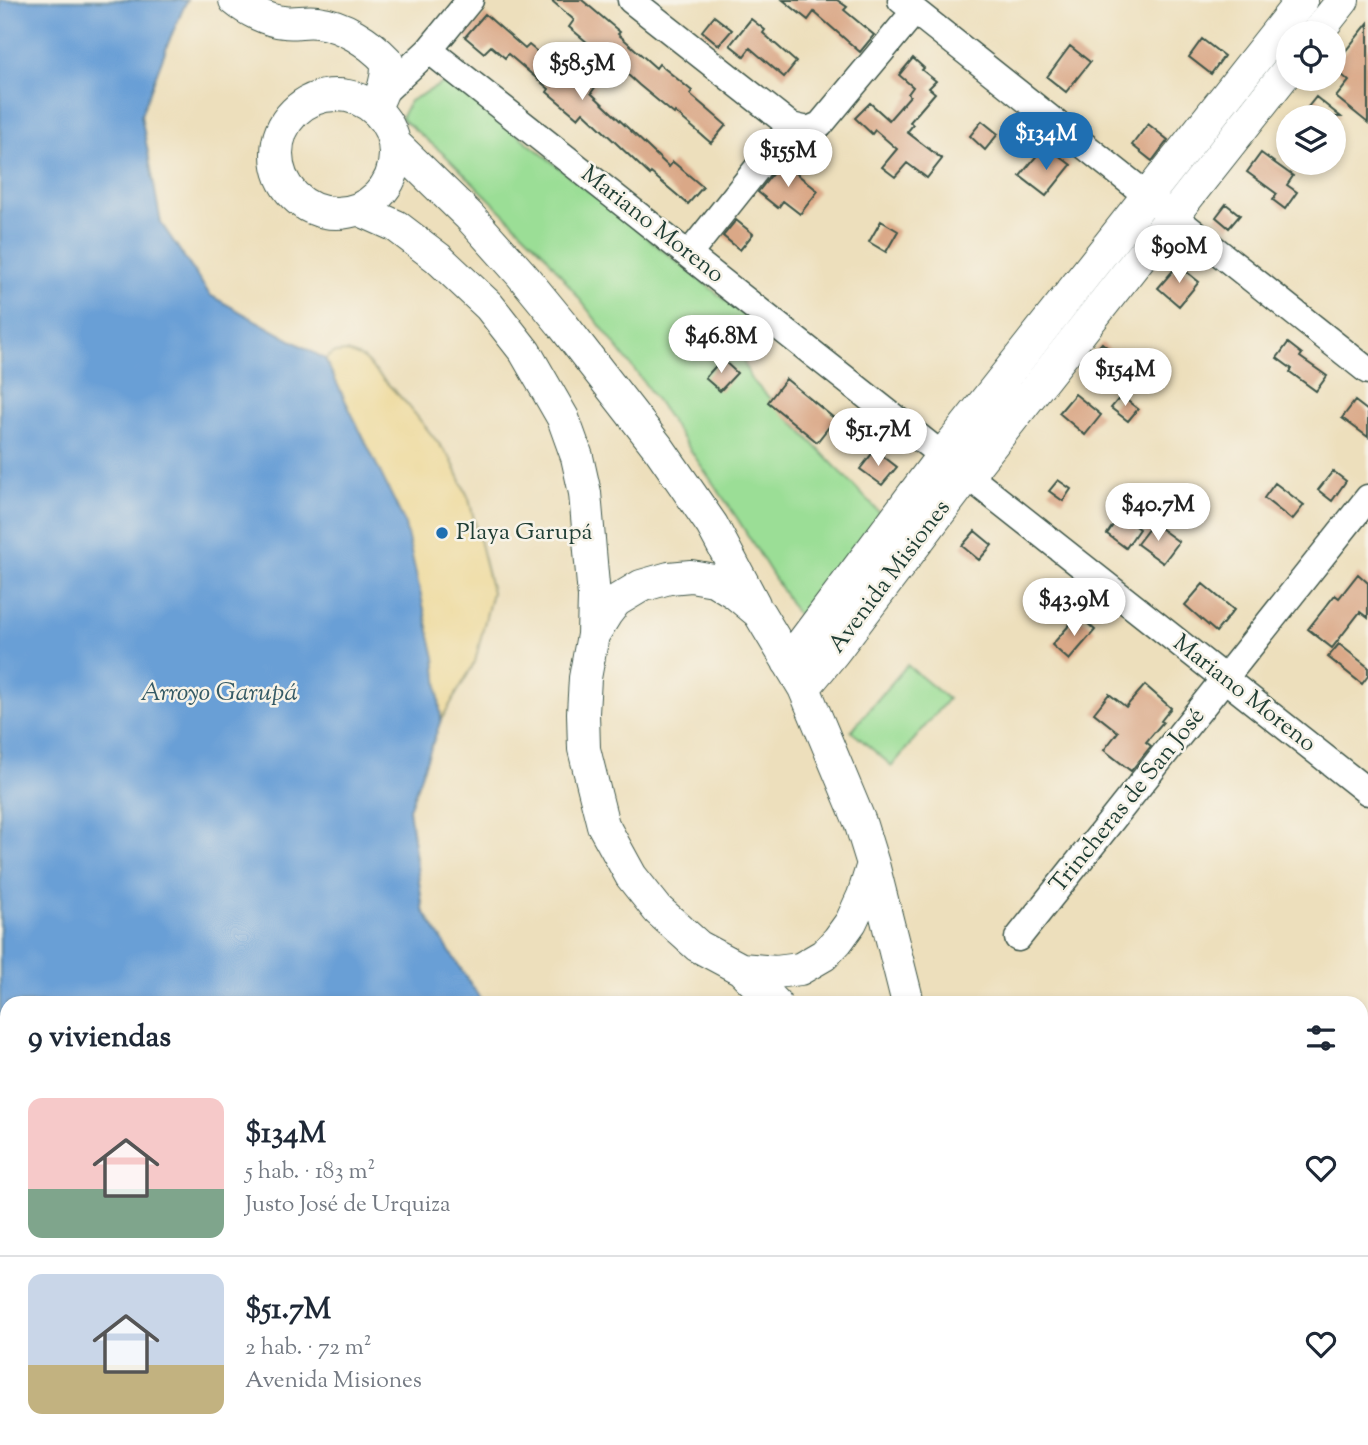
<!DOCTYPE html>
<html lang="es">
<meta charset="utf-8">
<style>
:root{--surface:#fff;--page:#f2f2f3;--text:#1f2937;--muted:#747a83;--line:#e0e1e3;--accent:#1f6fb2}
body{margin:0;font-family:"Sorts Mill Goudy",serif;background:var(--page);color:var(--text);height:100vh;display:flex;flex-direction:column;font-size:26px;white-space:nowrap}
*{box-sizing:border-box;margin:0}
p{font-size:23px;color:var(--muted)}
.icon{flex:none;width:38px;height:38px;fill:none;stroke:currentColor;stroke-width:2;stroke-linecap:round;stroke-linejoin:round}
.map{position:relative;flex:1;overflow:hidden}
.panel{position:absolute;left:0px;top:996px;width:1368px;height:450px;display:flex;flex-direction:column;background:var(--surface);border-radius:21px 21px 0 0;box-shadow:0 4px 10px #0003}
.panel>*{flex:none}
.controls{position:absolute;left:1276px;top:21px;display:grid;gap:14px}
.controls a{display:grid;place-items:center;width:70px;height:70px;border-radius:50%;background:var(--surface);box-shadow:0 4px 10px #0003;font-size:35px}
.price{position:absolute;translate:-50% -60px;padding:0 16px;border-radius:24px;background:#fff;color:#222;font-size:23px;line-height:46px;filter:drop-shadow(0 2px 4px #0008)}
.price::after{content:'';position:absolute;left:50%;top:42px;width:21px;height:16px;margin-left:-10px;background:inherit;clip-path:polygon(0 0,100% 0,50% 100%)}
.price.selected{background:var(--accent);color:#fff}
ul{padding:0;list-style:none}
li{display:flex;align-items:center;gap:21px;height:175px;padding:0 28px}
li+li{border-top:2px solid var(--line)}
li span{display:grid;place-items:center;flex:none;width:196px;height:140px;border-radius:14px;color:#555}
li>.icon{margin-inline-start:auto}
span .icon{width:84px;height:84px;fill:#fffc;stroke-width:1}
li b{font-size:30px}
h2{display:flex;justify-content:space-between;align-items:center;height:84px;padding:0 28px;font-size:30px}
.map>svg:first-child{display:block}
.green{fill:#9bde96;stroke:#5d8e65;stroke-width:2}
.sand{fill:#eeda9e;stroke:#868c69;stroke-width:2}
.water{fill:#699fd6;stroke:#446e85;stroke-width:2}
.building{fill:#daa887}
.lines{fill:none;stroke-linecap:round;stroke-linejoin:round}
.minor-casing{stroke:#3e5548;stroke-width:29}
.major-casing{stroke:#3e5548;stroke-width:34}
.minor{stroke:#fff;stroke-width:26}
.major{stroke:#fff;stroke-width:32}
.poi-dot{fill:#1f6fb2;stroke:#f7f3e8;stroke-width:2.5}
.labels{text-anchor:middle;dominant-baseline:central;stroke-width:5;stroke-linejoin:round;paint-order:stroke}
.street-label{font-size:24px;fill:#1f3d34;stroke:#f7f3e8}
.poi-label{font-size:24px;fill:#1f3d34;stroke:#f7f3e8;text-anchor:start}
.water-label{font-size:26px;font-style:italic;fill:#355a65;stroke:#f7f3e8}
</style>
<div class="map">
<svg width="1368" height="1445" viewBox="0 0 1368 1445">
<rect width="100%" height="100%" fill="#f7f3e8"/>
<filter id="ink" filterUnits="userSpaceOnUse"><feTurbulence type="fractalNoise" baseFrequency=".0143" numOctaves="2"/><feDisplacementMap in="SourceGraphic" scale="14" xChannelSelector="R" yChannelSelector="G"/><feConvolveMatrix kernelMatrix="1 2 1 2 8 2 1 2 1" color-interpolation-filters="sRGB"/></filter>
<filter id="wash" filterUnits="userSpaceOnUse"><feTurbulence type="fractalNoise" baseFrequency=".00686" numOctaves="4" result="noise"/><feDisplacementMap in="SourceGraphic" scale="28" xChannelSelector="R" yChannelSelector="G"/><feGaussianBlur stdDeviation="1.57" result="paint"/><feColorMatrix in="noise" values="0 0 0 0 0 0 0 0 0 0 0 0 0 0 0 0 0 1.4 0 .05"/><feComposite in="paint" operator="in"/></filter>
<g filter="url(#wash)">
<rect width="100%" height="100%" fill="#eddfbc"/>
<path class="green" d="M 449,80 L 753,322 L 738,346 L 750,378 L 882,515 L 800,619 L 737,518 L 643,381 L 544,253 L 446,156 L 401,118 L 410,101 Z
M 907,665 L 948,699 L 892,766 L 851,731 Z"/>
<path class="sand" d="M 347,352 L 363,358 L 407,404 L 451,459 L 469,499 L 492,592 L 475,662 L 441,720 L 435,658 L 404,521 L 325,359 L 334,353 Z
M 677,1439 L 781,1439 L 780,1445 L 676,1445 Z"/>
<path class="water" d="M 0,0 L 187,0 L 169,41 L 141,115 L 161,223 L 210,295 L 325,359 L 404,521 L 435,658 L 441,720 L 409,809 L 423,910 L 483,1003 L 7,1003 L 7,1438 L 677,1439 L 676,1445 L 0,1445 Z"/>
<g id="blocks">
<path class="building" d="M 551,0 L 582,0 L 620,32 L 618,34 L 656,68 L 659,64 L 692,91 L 690,94 L 726,125 L 711,143 L 675,112 L 674,114 L 639,85 L 603,52 L 601,54 L 569,27 L 574,20 Z
M 783,0 L 837,0 L 847,7 L 844,10 L 874,35 L 860,52 L 814,12 L 808,20 Z
M 485,14 L 525,49 L 529,45 L 541,55 L 548,48 L 582,77 L 583,76 L 596,86 L 591,93 L 669,167 L 673,162 L 703,187 L 688,204 L 651,173 L 650,175 L 583,112 L 578,118 L 547,92 L 549,89 L 508,54 L 505,58 L 491,46 L 484,53 L 465,37 Z
M 714,16 L 732,30 L 719,45 L 702,31 Z
M 751,19 L 765,30 L 763,33 L 796,62 L 784,77 L 750,48 L 744,56 L 730,45 Z
M 1368,23 L 1368,123 L 1336,97 L 1349,81 L 1334,68 L 1334,65 Z
M 1202,39 L 1224,56 L 1211,74 L 1189,57 Z
M 1070,46 L 1090,62 L 1066,92 L 1047,77 Z
M 913,58 L 924,68 L 922,70 L 936,81 L 929,88 L 935,93 L 910,122 L 913,125 L 907,132 L 942,159 L 927,178 L 907,163 L 895,177 L 882,167 L 897,149 L 875,130 L 872,134 L 855,118 L 870,103 L 889,120 L 910,96 L 908,94 L 913,87 L 899,75 Z
M 1316,97 L 1341,117 L 1300,117 Z
M 982,121 L 998,134 L 985,150 L 970,136 Z
M 1148,124 L 1168,140 L 1152,161 L 1132,145 Z
M 1053,151 L 1071,165 L 1046,196 L 1020,176 L 1038,154 L 1046,159 Z
M 1261,153 L 1293,176 L 1287,185 L 1297,192 L 1285,209 L 1273,200 L 1277,194 L 1247,172 Z
M 782,162 L 818,191 L 800,214 L 783,201 L 778,208 L 758,192 Z
M 1226,204 L 1240,215 L 1229,228 L 1216,217 Z
M 736,220 L 753,234 L 740,250 L 723,236 Z
M 881,221 L 898,231 L 886,252 L 869,242 Z
M 1178,265 L 1199,282 L 1179,306 L 1158,288 Z
M 1102,343 L 1139,374 L 1126,389 L 1089,358 Z
M 1288,343 L 1302,354 L 1300,357 L 1327,376 L 1316,391 L 1290,372 L 1292,369 L 1277,358 Z
M 722,359 L 737,373 L 720,391 L 705,378 Z
M 786,379 L 835,419 L 817,442 L 768,402 Z
M 1075,394 L 1101,415 L 1085,435 L 1059,413 Z
M 1121,396 L 1138,409 L 1128,421 L 1111,408 Z
M 1355,401 L 1368,411 L 1368,437 L 1342,418 Z
M 875,450 L 897,467 L 882,485 L 860,469 Z
M 1333,471 L 1346,481 L 1332,501 L 1318,490 Z
M 1058,480 L 1071,489 L 1063,501 L 1049,491 Z
M 1275,483 L 1304,505 L 1292,520 L 1264,498 Z
M 1120,515 L 1139,529 L 1126,548 L 1107,534 Z
M 1153,523 L 1179,542 L 1163,563 L 1137,544 Z
M 975,531 L 992,545 L 979,560 L 962,546 Z
M 1358,574 L 1368,583 L 1368,618 L 1360,612 L 1332,648 L 1308,629 L 1335,595 L 1339,598 Z
M 1203,584 L 1234,610 L 1216,632 L 1185,605 Z
M 1078,615 L 1095,630 L 1069,660 L 1052,645 Z
M 1339,644 L 1368,667 L 1368,676 L 1362,684 L 1328,657 Z
M 1145,685 L 1171,708 L 1161,721 L 1163,722 L 1146,742 L 1151,746 L 1131,771 L 1104,750 L 1118,732 L 1094,713 L 1109,694 L 1126,707 Z"/>
</g>
</g>
<g filter="url(#ink)">
<use href="#blocks" fill-opacity="0" stroke="#3e5548" stroke-width="2"/>
<g class="lines">
<g class="minor-casing">
<path id="minor" d="M 631,0 L 791,126
M 901,0 L 1368,371
M 429,50 C 743,296 1054,546 1368,792
M 383,93 L 429,50 L 470,0
M 689,254 L 791,126 L 808,130 L 820,125 L 915,11
M 1018,938 L 1368,498
M 1362,1330 L 1368,1321
M 1285,1445 L 1288,1438"/>
</g>
<g class="major-casing">
<path id="major" d="M 235,0 C 247,10 268,21 284,22 C 295,24 306,20 317,22 C 343,25 369,42 387,61 C 388,79 383,92 374,109
M 1317,33 L 1343,0
M277 154a59 59 0 1 1 118 0a59 59 0 1 1-118 0Z
M 394,143 L 469,216 L 521,274 L 562,324 L 660,450 L 712,525 L 754,604
M 358,209 L 396,226 L 438,258 L 489,306 L 525,352 L 563,418 L 577,457 L 585,493 L 594,597 L 593,635
M 788,662 L 942,456 L 1302,0
M 804,688 L 833,653 L 967,476 L 1288,70
M 873,864 L 863,896 L 851,922 L 838,940 L 824,955 L 800,969 L 776,972 L 741,969 L 698,946 L 658,910 L 631,876 L 603,825 L 584,749 L 583,713 L 585,678 L 593,635 L 606,614 L 616,601 L 641,586 L 669,578 L 691,576 L 714,580 L 735,593 L 759,613 L 804,688 L 860,822 L 873,864 L 908,1003
M 741,969 L 775,1003
M 906,1438 L 906,1445
M 939,1445 L 939,1438"/>
</g>
<use href="#minor" class="minor"/>
<use href="#major" class="major"/>
</g>
</g>
<circle class="poi-dot" cx="442" cy="533" r="7"/>
<g class="labels">
<g class="street-label">
<text transform="translate(652 225) rotate(38)">Mariano Moreno</text>
<text transform="translate(890 577) rotate(-53)">Avenida Misiones</text>
<text transform="translate(1244 694) rotate(38)">Mariano Moreno</text>
<text transform="translate(1128 801) rotate(-51)">Trincheras de San José</text>
</g>
<g class="poi-label">
<text x="456" y="533">Playa Garupá</text>
</g>
<g class="water-label">
<text x="219" y="693">Arroyo Garupá</text>
</g>
</g>
</svg>
<div class="controls">
<a><svg class="icon" aria-label="locate" viewBox="0 0 24 24"><circle cx="12" cy="12" r="6"/><path d="M12 2v4M12 18v4M2 12h4M18 12h4"/></svg></a>
<a><svg class="icon" aria-label="layers" viewBox="0 0 24 24"><path d="M12 4l9 5-9 5-9-5zM3 14l9 5 9-5"/></svg></a>
</div>
<b class="price" style="left:582px;top:102px">$58.5M</b>
<b class="price selected" style="left:1046px;top:172px">$134M</b>
<b class="price" style="left:788px;top:189px">$155M</b>
<b class="price" style="left:1179px;top:285px">$90M</b>
<b class="price" style="left:721px;top:375px">$46.8M</b>
<b class="price" style="left:1125px;top:408px">$154M</b>
<b class="price" style="left:878px;top:468px">$51.7M</b>
<b class="price" style="left:1158px;top:543px">$40.7M</b>
<b class="price" style="left:1074px;top:638px">$43.9M</b>
<section class="panel">
<h2>9 viviendas<svg class="icon" aria-label="filters" viewBox="0 0 24 24"><path d="M4 7h16M4 17h16"/><circle cx="9" cy="7" r="2"/><circle cx="15" cy="17" r="2"/></svg></h2>
<ul>
<li><span style="background:linear-gradient(#f6c9c9 65%,#7fa58c 0)"><svg class="icon" aria-label="home" viewBox="0 0 24 24"><path d="M3 11l9-7 9 7M6 9v11h12V9"/></svg></span><div><b>$134M</b><p>5 hab. · 183 m²</p><p>Justo José de Urquiza</p></div><svg class="icon" aria-label="heart" viewBox="0 0 24 24"><path d="M12 20l-8-8c-3-5 5-10 8-4 3-6 11-1 8 4z"/></svg></li>
<li><span style="background:linear-gradient(#c9d6e8 65%,#c2b280 0)"><svg class="icon" aria-label="home" viewBox="0 0 24 24"><path d="M3 11l9-7 9 7M6 9v11h12V9"/></svg></span><div><b>$51.7M</b><p>2 hab. · 72 m²</p><p>Avenida Misiones</p></div><svg class="icon" aria-label="heart" viewBox="0 0 24 24"><path d="M12 20l-8-8c-3-5 5-10 8-4 3-6 11-1 8 4z"/></svg></li>
</ul>
</section>
</div>
